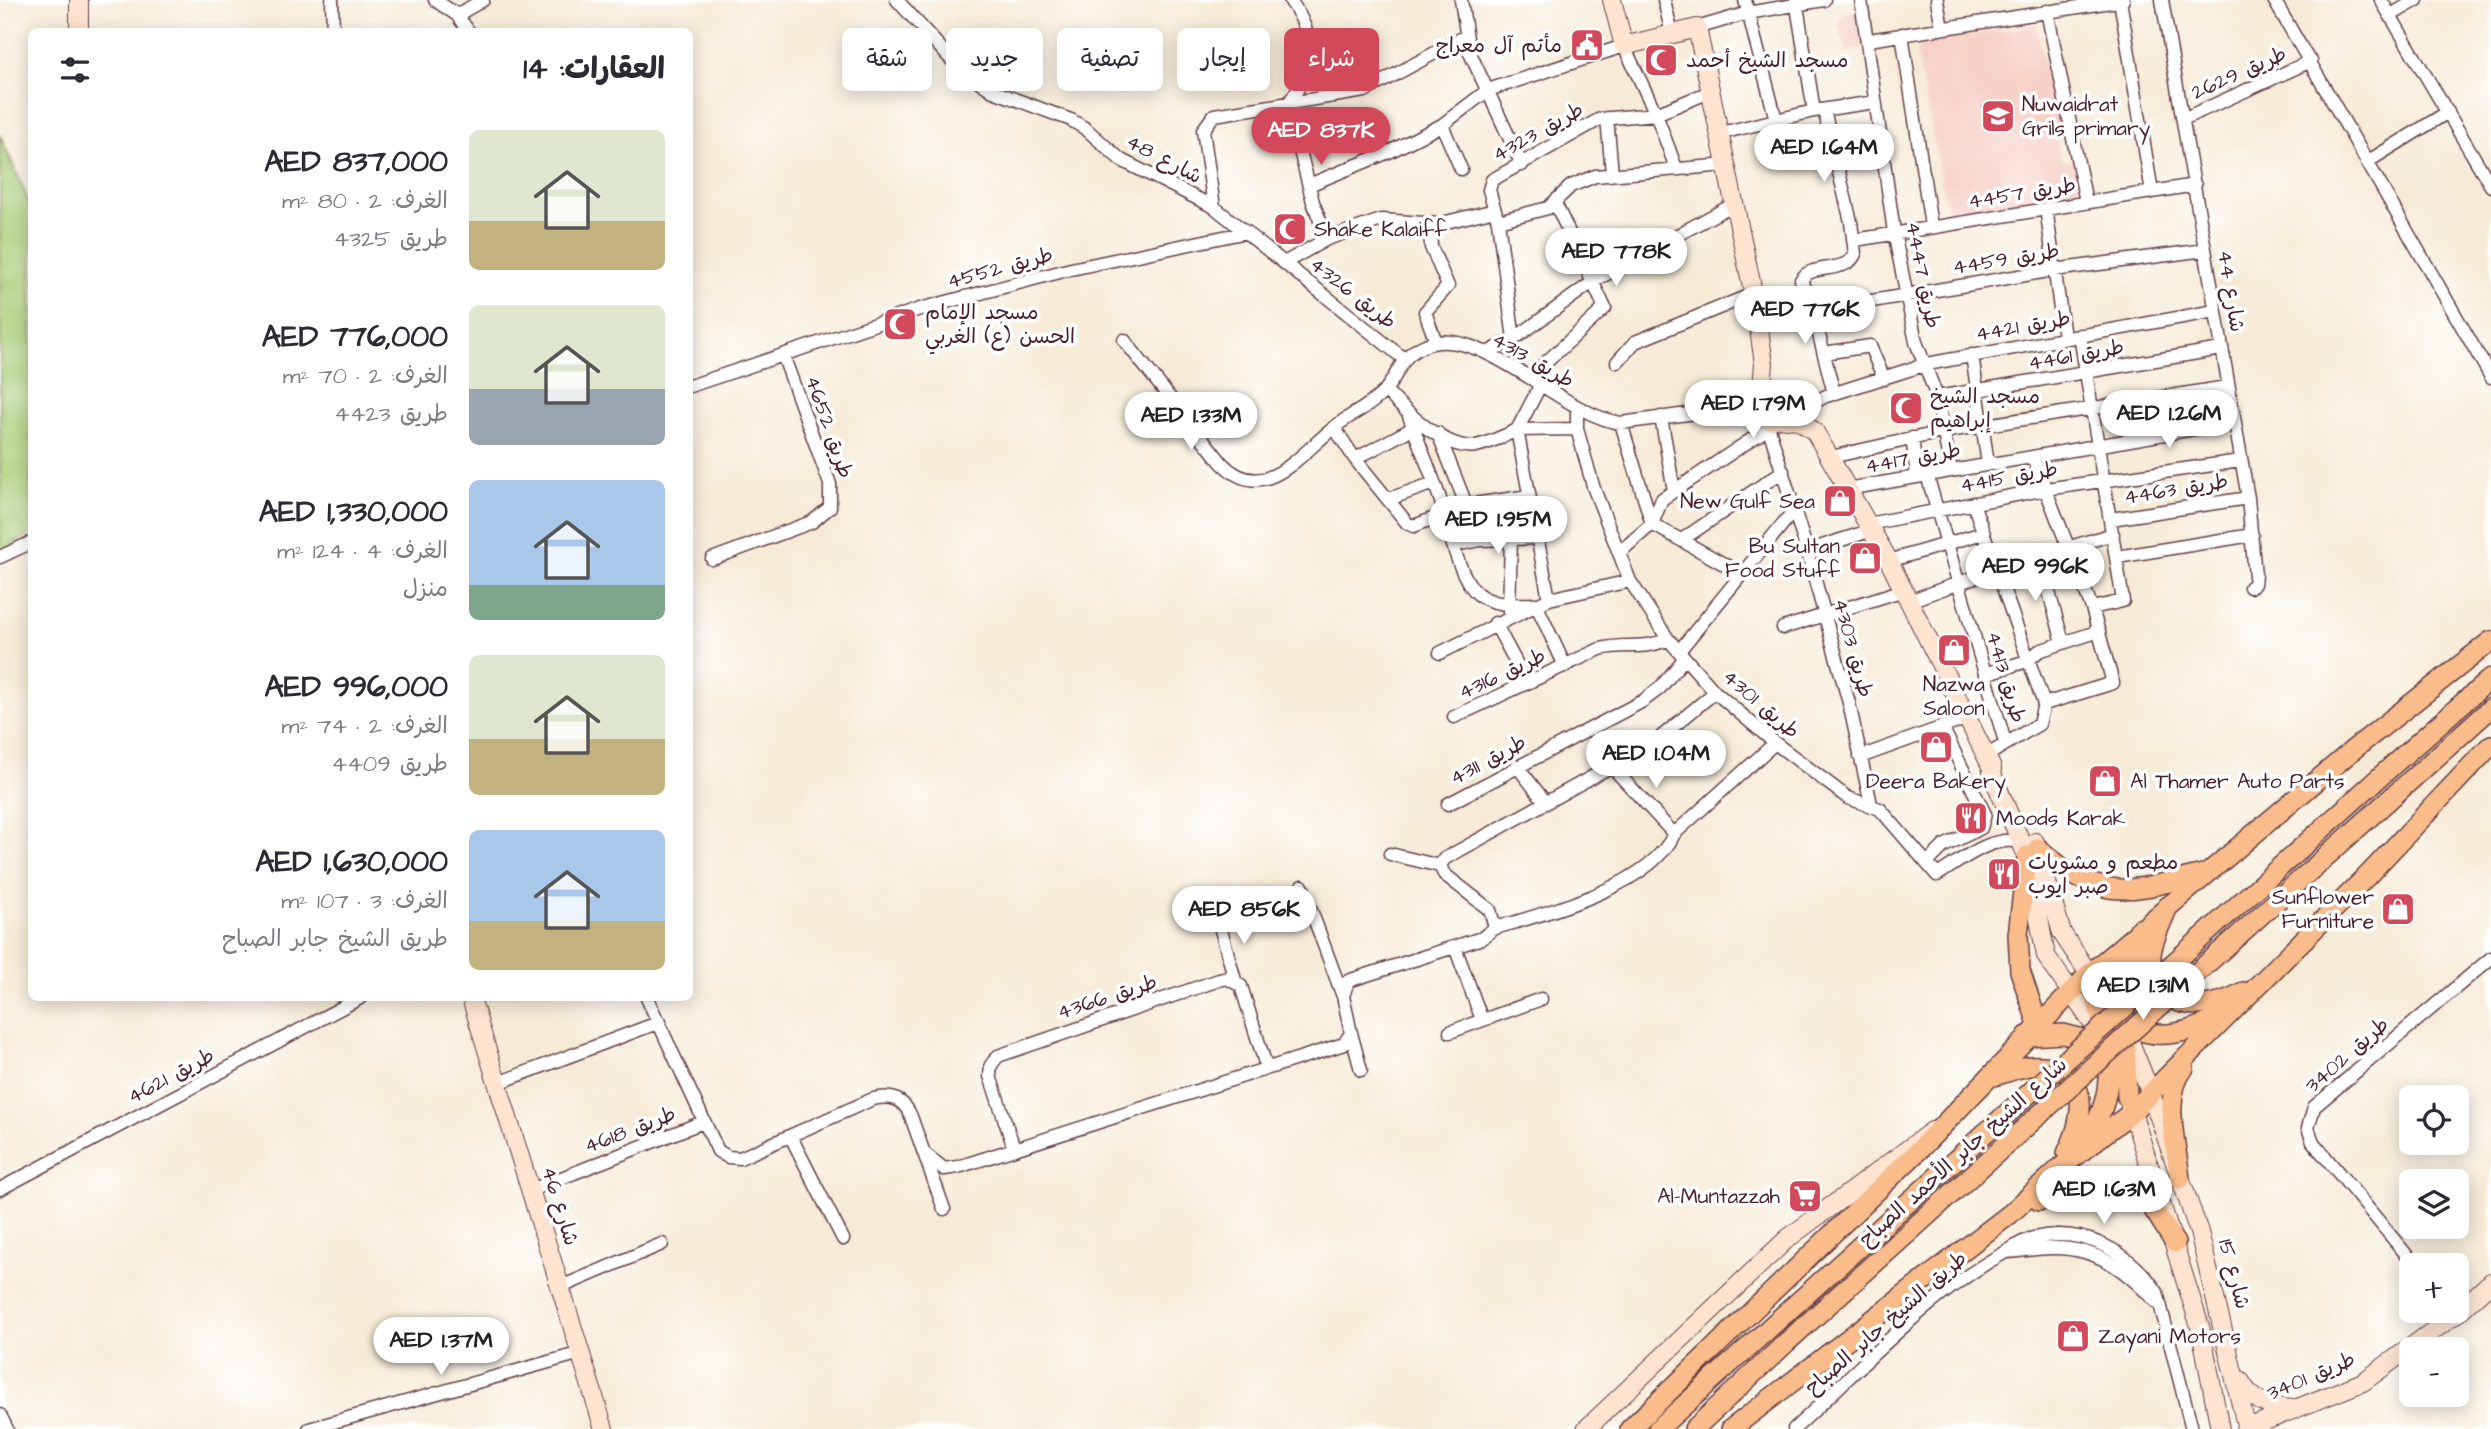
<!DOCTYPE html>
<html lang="ar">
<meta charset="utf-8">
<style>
:root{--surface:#fff;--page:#f7f7f7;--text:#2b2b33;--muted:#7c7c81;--accent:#d1495b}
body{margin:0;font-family:"Architects Daughter","Playpen Sans Arabic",sans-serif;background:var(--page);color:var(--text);direction:rtl;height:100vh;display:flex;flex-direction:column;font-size:26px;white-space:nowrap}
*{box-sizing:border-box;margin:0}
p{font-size:23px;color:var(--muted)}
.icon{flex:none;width:38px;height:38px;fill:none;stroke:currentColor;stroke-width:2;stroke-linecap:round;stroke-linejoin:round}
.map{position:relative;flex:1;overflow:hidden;direction:ltr}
.side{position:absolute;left:28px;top:28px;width:665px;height:973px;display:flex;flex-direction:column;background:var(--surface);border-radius:10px;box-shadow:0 4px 18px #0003;direction:rtl}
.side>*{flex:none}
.banner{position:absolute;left:714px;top:28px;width:665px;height:63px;direction:rtl;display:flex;gap:14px}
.fabs{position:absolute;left:2399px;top:1085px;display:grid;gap:14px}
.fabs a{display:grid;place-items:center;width:70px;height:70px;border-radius:10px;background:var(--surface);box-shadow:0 4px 18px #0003;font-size:35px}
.price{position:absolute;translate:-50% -60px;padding:0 16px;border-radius:24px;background:#fff;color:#222;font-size:23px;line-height:46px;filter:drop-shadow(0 2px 4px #0008)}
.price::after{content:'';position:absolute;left:50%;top:42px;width:21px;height:16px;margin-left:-10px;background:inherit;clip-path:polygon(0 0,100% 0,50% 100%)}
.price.on{background:var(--accent);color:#fff}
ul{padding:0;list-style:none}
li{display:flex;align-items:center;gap:21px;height:175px;padding:0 28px}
li span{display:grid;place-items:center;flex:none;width:196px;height:140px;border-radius:10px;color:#555}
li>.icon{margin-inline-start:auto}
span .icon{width:84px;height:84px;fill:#fffc;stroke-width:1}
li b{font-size:30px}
h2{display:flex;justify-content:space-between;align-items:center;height:84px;padding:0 28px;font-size:30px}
.chip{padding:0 24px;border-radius:10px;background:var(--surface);box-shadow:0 4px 18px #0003;font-size:24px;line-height:63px}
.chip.on{background:var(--accent);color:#fff}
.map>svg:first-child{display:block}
.built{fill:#f7d1c8}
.green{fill:#a7c972;stroke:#78744e;stroke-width:2}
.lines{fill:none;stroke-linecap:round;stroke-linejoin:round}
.street-casing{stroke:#643e45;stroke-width:15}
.secondary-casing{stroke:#643e45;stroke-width:20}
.primary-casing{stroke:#643e45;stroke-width:22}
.street{stroke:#fff;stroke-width:12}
.secondary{stroke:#fde4d1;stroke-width:18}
.primary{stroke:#fabc8b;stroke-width:19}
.primary-bridge-casing{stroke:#643e45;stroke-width:22;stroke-linecap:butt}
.primary-bridge{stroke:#fabc8b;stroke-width:19}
.labels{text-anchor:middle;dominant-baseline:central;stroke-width:7;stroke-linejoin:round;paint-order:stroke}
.poi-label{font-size:21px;fill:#4a1f2b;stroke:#fff;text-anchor:start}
.street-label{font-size:21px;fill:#4a1f2b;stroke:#fff}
</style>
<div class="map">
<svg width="2491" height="1429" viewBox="0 0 2491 1429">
<rect width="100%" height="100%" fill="#fff"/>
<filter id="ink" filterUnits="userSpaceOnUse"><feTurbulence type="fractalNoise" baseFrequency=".0143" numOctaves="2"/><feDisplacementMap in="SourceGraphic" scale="14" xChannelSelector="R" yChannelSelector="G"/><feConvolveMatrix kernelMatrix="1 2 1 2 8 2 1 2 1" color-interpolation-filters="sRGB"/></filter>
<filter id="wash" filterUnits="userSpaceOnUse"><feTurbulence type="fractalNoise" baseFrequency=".00686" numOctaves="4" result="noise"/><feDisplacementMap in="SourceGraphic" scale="28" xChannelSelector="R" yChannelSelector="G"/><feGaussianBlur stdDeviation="1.57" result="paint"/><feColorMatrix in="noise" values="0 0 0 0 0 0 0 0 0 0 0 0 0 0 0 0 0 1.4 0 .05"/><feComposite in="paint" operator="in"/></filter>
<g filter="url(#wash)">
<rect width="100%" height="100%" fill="#f6ebd7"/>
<path class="built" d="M 1860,10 L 1866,47 L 1845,52 L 1838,22 L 1845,13 Z
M 2036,25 L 2051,102 L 2063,100 L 2069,130 L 2055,134 L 2062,161 L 2073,160 L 2079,187 L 2072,199 L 1949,218 L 1916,52 L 1923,42 Z"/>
<path class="green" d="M 0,135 L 32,210 L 31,534 L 0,551 Z"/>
</g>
<g filter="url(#ink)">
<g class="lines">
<g class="street-casing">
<path id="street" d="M 332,0 L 333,32
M 435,0 L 457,15 L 469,32
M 897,0 L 956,65 L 993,91 L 1071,120 L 1086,129 L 1121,160 L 1214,207 L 1403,358
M 1461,0 L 1469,51 L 1522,165
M 1664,0 L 1672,34
M 1745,0 L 1776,120
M 1796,0 L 1814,111
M 1861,0 L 1894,232 L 1916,342 L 1937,397 L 1951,470
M 1937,0 L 1942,28
M 2120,0 L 2152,192
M 2162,0 L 2248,498 L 2255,576 L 2254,584 L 2250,587
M 2274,0 L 2491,377
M 2381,0 L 2491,186
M 2047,11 L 2086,202
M 457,15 L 483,0
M 2391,15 L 2417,0
M 1697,28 L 1748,13 L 1824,0
M 1902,34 L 1931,226
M 1869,40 L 2123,0
M 1288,104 L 1313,202 L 1327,239
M 1288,104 C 1315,67 1317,38 1290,0
M 1824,110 L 1851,222 L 1855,254 C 1846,275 1811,262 1801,280 L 1813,311 L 1834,394
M 1607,118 L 1612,173
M 2183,119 L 2311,61
M 1442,125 L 1461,169
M 1721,133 L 1814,111 L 1875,102
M 2367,162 L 2448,112
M 1309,185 L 1391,151 L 1442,125 L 1488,90 L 1624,46 L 1656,114 L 1676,168
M 1214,207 L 1203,130 L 1214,115 L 1365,91 L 1466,36
M 2046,208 L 2064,337
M 1498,221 L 1548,208 L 1571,186 L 1595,176 L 1727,165
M 1430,225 L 1431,247 L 1448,286 L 1425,312 L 1436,342
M 1855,240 L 2195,185
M 1284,263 L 1327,239 L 1381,220 L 1438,224 L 1495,210
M 1755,301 L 1804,289
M 1813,311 L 2054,270 L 2205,250
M 2080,335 L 2123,601 L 2092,608
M 1514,339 L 1498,221 L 1489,190 L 1492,180 L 1600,119 L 1656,114 L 1712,91
M 1124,340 L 1221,462 C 1264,508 1300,453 1335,427 C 1350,414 1374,405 1386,389 C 1401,371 1399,357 1423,346 C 1479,320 1562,416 1621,423 L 1740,407 L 1761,398
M 1487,353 L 1514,339 L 1594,281 L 1734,204
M 1824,353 L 1870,346 L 1884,379
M 1972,355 L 1988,464
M 1617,362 L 1635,342 L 1753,294
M 1530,377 L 1605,308 L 1555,203
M 690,386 L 920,309 L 1071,269 L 1247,232
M 1386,391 C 1404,410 1446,451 1476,446 C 1490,443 1504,436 1517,430 L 1541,384
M 1937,397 L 2221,349
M 1577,408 L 1577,429 L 1594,489 L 1630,581 L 1668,639 L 1715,692 L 1775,743 L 1848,798 L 1880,809 L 1937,875 C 1962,860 1993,833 2023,843
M 1807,413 L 1811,404 L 1826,396 L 1927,364 L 2215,311
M 1409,416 C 1418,442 1429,467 1438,493 C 1448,520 1456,576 1478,594 C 1495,607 1517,604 1536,604 L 1565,666
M 1661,417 L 1674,491
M 1766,419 L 1807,551 L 1849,703 L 1871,804
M 1621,423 L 1652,524 L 1740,573
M 1334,427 L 1355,459 L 1407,523 L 1414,526 L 1467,505 L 1529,496
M 1438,433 L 1480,540
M 1912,438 L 1917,476
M 1831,457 L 1942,432 L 2227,387
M 1355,459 L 1413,428
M 1927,475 L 2005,742
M 1847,489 L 2234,422
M 1389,499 L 1434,483
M 1973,503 L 2044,704
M 2111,519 L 2248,498
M 1868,524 L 2046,489 L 2240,461
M 1683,539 L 1783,471
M 1455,545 L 1480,540 L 1538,538
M 1621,551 L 1652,524 L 1662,499 L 1767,429
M 1807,551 L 1872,530
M 0,557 L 32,542
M 2039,557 L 2063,642
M 2117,557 L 2252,535
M 712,559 L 812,522 L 830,507 L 830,484 L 783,355
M 1889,561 L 1983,533
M 1549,599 L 1517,430 L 1577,429
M 1909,601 L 1998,569 L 2113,534
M 1509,612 L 1511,539
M 1495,623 L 1527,683
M 1783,628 L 1904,590
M 1679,651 L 1795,509
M 1440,653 L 1549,599 L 1630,581
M 1985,674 L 2027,661 L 2039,651 L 2099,631
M 1454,717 L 1600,649 C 1626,642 1643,651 1668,639
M 1986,756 L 2039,724 L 2044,704 L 2113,683 L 2092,608 L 2033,457
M 1860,757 L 1968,718
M 1517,766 L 1546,803
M 1613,768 L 1674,834
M 1448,804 L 1643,701 L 1660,688 L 1684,659
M 1927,863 L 1944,846 L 1981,828 L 1985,814 L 1942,727
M 1440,866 L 1444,859 L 1655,742 L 1715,692
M 1302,886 L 1342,994
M 1218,919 L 1235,980
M 1495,928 C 1547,913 1651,886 1674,834 L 1775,743
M 1455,947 L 1482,1020
M 647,998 L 718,1151 L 728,1157 L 740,1158 L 873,1099 C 891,1095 902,1098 910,1114 L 944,1209
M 1450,1032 L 1541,999
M 1351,1033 L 1361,1070
M 498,1083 L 660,1022
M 791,1137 L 843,1239
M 1014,1148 L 990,1076 L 991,1065 L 998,1056 L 1219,980 L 1227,978 L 1241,986 L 1266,1066
M 925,1154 L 944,1169 L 958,1167 L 1344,1044 L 1351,1033 L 1343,996 L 1348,981 L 1482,938 L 1495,928 L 1490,910 L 1444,874 L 1440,866 L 1390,854
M 0,1189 L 360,998
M 531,1190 L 703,1122
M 2008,1252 C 2023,1251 2037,1248 2052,1248 C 2098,1247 2127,1271 2156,1302
M 2415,1265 L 2313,1142 L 2308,1128 L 2314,1107 L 2491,958
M 561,1287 L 662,1244
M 0,1415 L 7,1429
M 309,1429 L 581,1353
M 1794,1429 C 1859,1370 1929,1293 2006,1252 C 2015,1247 2023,1240 2034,1238 C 2084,1226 2130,1252 2157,1292 L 2192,1429"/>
</g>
<g class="secondary-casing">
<path id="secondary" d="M 79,0 L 79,32
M 1612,0 L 1624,46 L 1697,28 L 1755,301 L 1764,364 L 1761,397
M1757 406a14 14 0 1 1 28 0a14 14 0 1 1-28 0Z
M 1780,418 L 1799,420 L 1815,432 L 1889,561 L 1992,768 L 1992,774 L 2027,856 L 2046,956 L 2105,1041
M 2035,842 L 2062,933 L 2124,1027 L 2151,1094 L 2199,1232 L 2247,1429
M 471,998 L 604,1429
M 2128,1099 L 2201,1330 L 2220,1429
M 2240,1380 C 2250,1401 2270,1407 2292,1409
M 1586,1429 L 1787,1239 L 1932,1131
M 2245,1429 L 2363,1382 L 2456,1314 L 2491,1282"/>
</g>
<g class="primary-casing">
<path id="primary" d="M 2403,756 L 2491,678
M 2422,770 L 2491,708
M 2038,848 C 2100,904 2128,892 2203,874
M 2027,856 L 2018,935 L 2020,971 L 2038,1024
M 2168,906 C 2163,921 2151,941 2151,957 C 2151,1012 2206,1014 2243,992
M 2101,1011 C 2148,1042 2171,1040 2222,1017
M 2027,1036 L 2063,1034 L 2103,1044
M 1994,1076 C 2005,1073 2019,1067 2031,1066 C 2091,1062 2087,1114 2067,1153
M 2127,1097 L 2124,992 L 2139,929
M 2082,1143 C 2125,1095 2107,1030 2088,975
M 2180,1179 C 2177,1145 2161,1097 2184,1068
M 2039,1201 C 2066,1180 2111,1165 2140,1193 C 2154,1206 2164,1227 2175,1243
M 1630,1429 L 1915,1154 L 2088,975 L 2354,749 L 2491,641
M 1658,1429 L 1777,1321
M 1694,1429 L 1788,1341
M 1731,1429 L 2010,1214 L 2059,1169 L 2131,1113 L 2369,874 L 2491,745"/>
</g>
<use href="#street" class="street"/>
<use href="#secondary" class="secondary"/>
<use href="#primary" class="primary"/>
<g class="primary-bridge-casing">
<path id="primary-bridge" d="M 1777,1321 L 2403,756
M 1788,1341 L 2422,770"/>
</g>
<use href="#primary-bridge" class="primary-bridge"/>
</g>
</g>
<defs>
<g id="civic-square" transform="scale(1.75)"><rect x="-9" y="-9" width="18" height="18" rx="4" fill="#d1495b" stroke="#fff"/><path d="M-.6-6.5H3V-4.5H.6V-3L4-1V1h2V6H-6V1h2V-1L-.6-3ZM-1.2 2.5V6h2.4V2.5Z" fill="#fff"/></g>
<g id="mosque-square" transform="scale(1.75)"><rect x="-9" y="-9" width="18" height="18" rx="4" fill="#d1495b" stroke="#fff"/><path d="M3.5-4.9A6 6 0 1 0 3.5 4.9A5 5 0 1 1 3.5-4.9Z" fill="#fff"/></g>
<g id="school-square" transform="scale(1.75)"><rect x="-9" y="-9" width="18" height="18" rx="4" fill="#d1495b" stroke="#fff"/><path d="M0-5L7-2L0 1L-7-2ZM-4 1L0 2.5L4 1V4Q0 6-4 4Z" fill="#fff"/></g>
<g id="shop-square" transform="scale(1.75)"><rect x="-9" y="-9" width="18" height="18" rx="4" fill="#d1495b" stroke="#fff"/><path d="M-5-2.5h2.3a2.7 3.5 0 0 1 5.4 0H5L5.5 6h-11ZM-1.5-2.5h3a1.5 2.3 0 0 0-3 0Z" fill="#fff"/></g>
<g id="restaurant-square" transform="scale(1.75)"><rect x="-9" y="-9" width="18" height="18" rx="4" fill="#d1495b" stroke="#fff"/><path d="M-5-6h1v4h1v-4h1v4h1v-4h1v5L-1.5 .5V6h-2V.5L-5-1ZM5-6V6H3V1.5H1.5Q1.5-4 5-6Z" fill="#fff"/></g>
<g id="supermarket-square" transform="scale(1.75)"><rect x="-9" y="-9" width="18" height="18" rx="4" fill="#d1495b" stroke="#fff"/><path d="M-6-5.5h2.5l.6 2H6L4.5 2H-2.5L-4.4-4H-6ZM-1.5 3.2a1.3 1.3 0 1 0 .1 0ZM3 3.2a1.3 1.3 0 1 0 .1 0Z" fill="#fff"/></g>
</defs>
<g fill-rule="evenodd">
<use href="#civic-square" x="1587" y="45"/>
<use href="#mosque-square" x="1661" y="60"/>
<use href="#school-square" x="1998" y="116"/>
<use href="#mosque-square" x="1290" y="229"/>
<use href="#mosque-square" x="900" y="324"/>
<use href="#mosque-square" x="1906" y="408"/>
<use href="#shop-square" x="1840" y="501"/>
<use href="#shop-square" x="1865" y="558"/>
<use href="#shop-square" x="1954" y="650"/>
<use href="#shop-square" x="1936" y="747"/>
<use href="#shop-square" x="2105" y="781"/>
<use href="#restaurant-square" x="1971" y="818"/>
<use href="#restaurant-square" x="2004" y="874"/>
<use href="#shop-square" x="2398" y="909"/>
<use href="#supermarket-square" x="1805" y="1196"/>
<use href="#shop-square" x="2073" y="1336"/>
</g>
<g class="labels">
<g class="poi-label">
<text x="1562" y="45" text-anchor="end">مأتم آل معراج</text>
<text x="1686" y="60">مسجد الشيخ أحمد</text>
<text x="2022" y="104">Nuwaidrat<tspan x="2022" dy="24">Grils primary</tspan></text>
<text x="1314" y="229">Shake Kalaiff</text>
<text x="925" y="312">مسجد الإمام<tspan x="925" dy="24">الحسن (ع) الغربي</tspan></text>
<text x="1930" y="396">مسجد الشيخ<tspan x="1930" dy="24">إبراهيم</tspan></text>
<text x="1815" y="501" text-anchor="end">New Gulf Sea</text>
<text x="1840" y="546" text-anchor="end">Bu Sultan<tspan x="1840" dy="24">Food Stuff</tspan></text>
<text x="1954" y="684" text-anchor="middle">Nazwa<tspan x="1954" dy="24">Saloon</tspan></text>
<text x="1936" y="781" text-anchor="middle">Deera Bakery</text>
<text x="2130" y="781">Al Thamer Auto Parts</text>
<text x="1996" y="818">Moods Karak</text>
<text x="2028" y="862">مطعم و مشويات<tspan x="2028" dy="24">صبر ايوب</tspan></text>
<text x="2374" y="897" text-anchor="end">Sunflower<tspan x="2374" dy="24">Furniture</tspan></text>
<text x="1780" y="1196" text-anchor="end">Al-Muntazzah</text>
<text x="2098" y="1336">Zayani Motors</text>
</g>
<g class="street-label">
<text transform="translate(2239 73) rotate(-24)">طريق 2629</text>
<text transform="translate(1538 132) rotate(-29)">طريق 4323</text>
<text transform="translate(1164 159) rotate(28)">شارع 48</text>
<text transform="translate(2022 193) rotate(-9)">طريق 4457</text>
<text transform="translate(2006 259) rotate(-9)">طريق 4459</text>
<text transform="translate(1000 268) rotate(-15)">طريق 4552</text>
<text transform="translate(1923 275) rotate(79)">طريق 4447</text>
<text transform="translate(2231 291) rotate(81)">شارع 44</text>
<text transform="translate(1353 293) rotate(38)">طريق 4326</text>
<text transform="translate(2023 326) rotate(-10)">طريق 4421</text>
<text transform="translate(2076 355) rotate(-10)">طريق 4461</text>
<text transform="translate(1533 360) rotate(30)">طريق 4313</text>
<text transform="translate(829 427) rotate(71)">طريق 4652</text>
<text transform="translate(1913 458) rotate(-10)">طريق 4417</text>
<text transform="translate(2009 477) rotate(-10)">طريق 4415</text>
<text transform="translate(2176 489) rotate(-9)">طريق 4463</text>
<text transform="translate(1853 648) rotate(75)">طريق 4303</text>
<text transform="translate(1502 674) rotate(-25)">طريق 4316</text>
<text transform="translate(2006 677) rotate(74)">طريق 4413</text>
<text transform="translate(1761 704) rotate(41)">طريق 4301</text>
<text transform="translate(1488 760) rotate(-28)">طريق 4311</text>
<text transform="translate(1107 997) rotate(-18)">طريق 4366</text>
<text transform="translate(2347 1055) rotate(-41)">طريق 3402</text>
<text transform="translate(171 1076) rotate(-28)">طريق 4621</text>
<text transform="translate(630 1130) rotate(-21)">طريق 4618</text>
<text transform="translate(1963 1152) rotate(-42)">شارع الشيخ جابر الأحمد الصباح</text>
<text transform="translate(560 1206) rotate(73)">شارع 46</text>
<text transform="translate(2234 1274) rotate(75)">شارع 15</text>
<text transform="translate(1886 1323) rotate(-41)">طريق الشيخ جابر الصباح</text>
<text transform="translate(2311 1376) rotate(-23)">طريق 3401</text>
</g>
</g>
</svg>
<div class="fabs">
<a><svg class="icon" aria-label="locate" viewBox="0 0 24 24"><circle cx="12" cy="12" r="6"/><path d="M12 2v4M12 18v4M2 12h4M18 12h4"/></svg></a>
<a><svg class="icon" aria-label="layers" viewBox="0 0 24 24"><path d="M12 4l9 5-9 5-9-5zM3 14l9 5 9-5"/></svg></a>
<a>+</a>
<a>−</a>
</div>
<b class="price on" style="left:1321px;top:167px">AED 837K</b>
<b class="price" style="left:1824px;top:184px">AED 1.64M</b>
<b class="price" style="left:1616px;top:288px">AED 778K</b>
<b class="price" style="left:1805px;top:346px">AED 776K</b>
<b class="price" style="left:1753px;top:440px">AED 1.79M</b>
<b class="price" style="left:2169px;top:450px">AED 1.26M</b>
<b class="price" style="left:1191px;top:452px">AED 1.33M</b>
<b class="price" style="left:1498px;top:556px">AED 1.95M</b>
<b class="price" style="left:2035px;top:603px">AED 996K</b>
<b class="price" style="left:1656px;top:790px">AED 1.04M</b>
<b class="price" style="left:1244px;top:946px">AED 856K</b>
<b class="price" style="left:2143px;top:1022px">AED 1.31M</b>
<b class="price" style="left:2104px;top:1226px">AED 1.63M</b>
<b class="price" style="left:441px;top:1377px">AED 1.37M</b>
<div class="banner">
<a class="chip on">شراء</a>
<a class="chip">إيجار</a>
<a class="chip">تصفية</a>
<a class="chip">جديد</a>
<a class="chip">شقة</a>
</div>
<section class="side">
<h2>العقارات: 14<svg class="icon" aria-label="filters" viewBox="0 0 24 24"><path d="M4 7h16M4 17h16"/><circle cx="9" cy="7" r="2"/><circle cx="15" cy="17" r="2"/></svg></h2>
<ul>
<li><span style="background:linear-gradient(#dfe7d0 65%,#c2b280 0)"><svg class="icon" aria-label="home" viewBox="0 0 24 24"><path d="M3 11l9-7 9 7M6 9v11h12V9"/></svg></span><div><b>AED 837,000</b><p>الغرف: 2 · 80 m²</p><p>طريق 4325</p></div></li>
<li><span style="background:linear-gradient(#dfe7d0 60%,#9aa5b1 0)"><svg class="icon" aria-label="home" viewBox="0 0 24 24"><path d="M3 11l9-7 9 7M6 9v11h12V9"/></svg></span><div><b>AED 776,000</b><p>الغرف: 2 · 70 m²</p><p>طريق 4423</p></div></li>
<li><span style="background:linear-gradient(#a9c7e8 75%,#7fa58c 0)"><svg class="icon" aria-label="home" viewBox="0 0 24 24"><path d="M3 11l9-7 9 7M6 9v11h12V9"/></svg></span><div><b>AED 1,330,000</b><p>الغرف: 4 · 124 m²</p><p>منزل</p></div></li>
<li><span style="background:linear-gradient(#dfe7d0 60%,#c2b280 0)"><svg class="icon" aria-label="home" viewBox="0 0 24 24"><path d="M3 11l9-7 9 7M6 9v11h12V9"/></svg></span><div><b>AED 996,000</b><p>الغرف: 2 · 74 m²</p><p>طريق 4409</p></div></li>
<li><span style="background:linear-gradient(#a9c7e8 65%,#c2b280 0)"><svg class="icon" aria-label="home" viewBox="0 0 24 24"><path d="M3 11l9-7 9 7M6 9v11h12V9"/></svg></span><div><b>AED 1,630,000</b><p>الغرف: 3 · 107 m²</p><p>طريق الشيخ جابر الصباح</p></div></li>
</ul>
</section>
</div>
